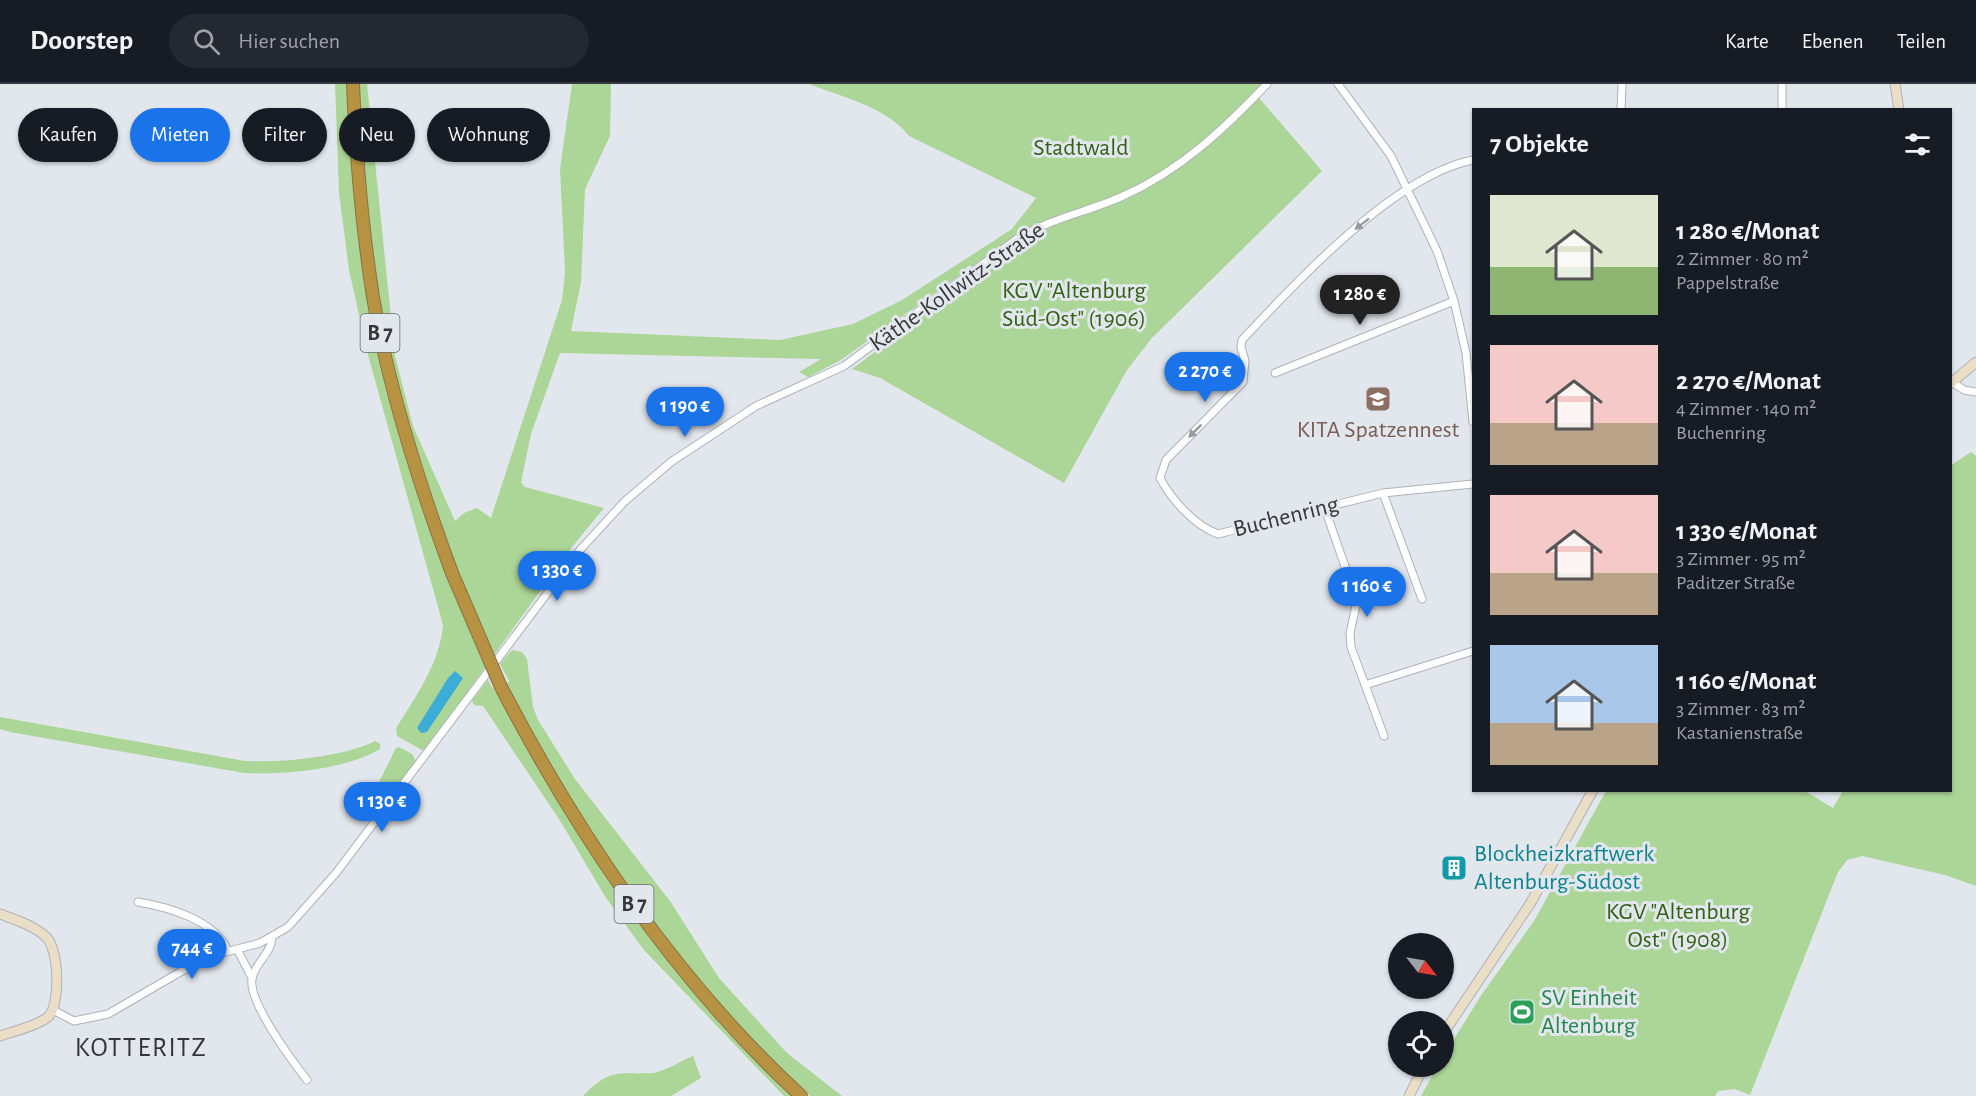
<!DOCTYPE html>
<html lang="de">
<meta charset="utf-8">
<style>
:root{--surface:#171b24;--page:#242831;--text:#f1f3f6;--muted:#9ea1a6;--line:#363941;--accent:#1a73e8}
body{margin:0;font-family:"Alegreya Sans",sans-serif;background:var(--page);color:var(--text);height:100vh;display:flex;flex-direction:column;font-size:22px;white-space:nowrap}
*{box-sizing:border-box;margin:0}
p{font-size:20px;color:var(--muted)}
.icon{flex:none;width:33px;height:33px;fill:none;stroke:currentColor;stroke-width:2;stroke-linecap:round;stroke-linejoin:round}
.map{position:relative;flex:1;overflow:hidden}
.side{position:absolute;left:1472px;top:24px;width:480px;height:684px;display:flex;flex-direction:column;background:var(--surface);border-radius:0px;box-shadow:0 2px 4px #0004}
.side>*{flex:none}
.guide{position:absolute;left:18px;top:24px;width:570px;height:54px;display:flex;gap:12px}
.needle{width:39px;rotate:121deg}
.controls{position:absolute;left:1388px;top:849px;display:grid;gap:12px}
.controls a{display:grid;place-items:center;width:66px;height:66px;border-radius:50%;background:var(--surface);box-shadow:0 2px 4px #0004;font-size:30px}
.price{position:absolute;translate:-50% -51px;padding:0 14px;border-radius:21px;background:var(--accent);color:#fff;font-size:20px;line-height:39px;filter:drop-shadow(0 2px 3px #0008)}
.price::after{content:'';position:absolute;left:50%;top:36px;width:18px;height:14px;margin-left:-9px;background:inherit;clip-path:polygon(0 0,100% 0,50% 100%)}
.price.on{background:#222;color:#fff}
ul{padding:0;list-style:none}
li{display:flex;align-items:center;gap:18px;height:150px;padding:0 18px}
li span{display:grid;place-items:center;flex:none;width:168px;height:120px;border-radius:0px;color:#555}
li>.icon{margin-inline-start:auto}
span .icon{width:72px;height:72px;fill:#fffc;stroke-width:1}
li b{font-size:26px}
h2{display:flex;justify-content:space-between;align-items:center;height:72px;padding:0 18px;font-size:26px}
.tag{padding:0 21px;border-radius:27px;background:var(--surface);box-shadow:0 2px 4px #0004;font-size:21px;line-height:54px}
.tag.on{background:var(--accent);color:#fff}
header{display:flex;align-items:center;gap:36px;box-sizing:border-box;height:84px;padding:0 30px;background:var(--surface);border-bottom:2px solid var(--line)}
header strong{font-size:28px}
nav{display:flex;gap:33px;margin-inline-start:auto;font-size:21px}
.search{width:420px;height:54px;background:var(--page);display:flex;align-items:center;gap:15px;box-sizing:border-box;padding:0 21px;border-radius:33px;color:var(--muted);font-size:22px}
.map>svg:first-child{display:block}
.green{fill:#acd697}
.water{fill:#3dacd7}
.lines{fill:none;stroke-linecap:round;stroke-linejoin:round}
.street-casing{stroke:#adb2b7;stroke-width:9}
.secondary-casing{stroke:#adb2b7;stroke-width:11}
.highway-casing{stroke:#8a723f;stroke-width:14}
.street{stroke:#fff;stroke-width:7}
.secondary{stroke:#eadec7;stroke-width:9}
.highway{stroke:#b89243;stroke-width:12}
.highway-bridge-casing{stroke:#8a723f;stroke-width:14;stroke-linecap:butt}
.highway-bridge{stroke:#b89243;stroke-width:12}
.oneway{fill:#9a9a9c}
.labels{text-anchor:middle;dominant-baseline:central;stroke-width:6;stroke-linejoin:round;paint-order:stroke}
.shield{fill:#e2e7ed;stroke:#686b6e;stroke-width:1.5}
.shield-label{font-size:22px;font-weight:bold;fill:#343638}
.park-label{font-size:24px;fill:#336113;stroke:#e2e7ed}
.street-label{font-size:24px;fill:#343638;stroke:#e2e7ed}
.education-label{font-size:24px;fill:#785e54;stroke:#e2e7ed}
.culture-label{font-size:24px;fill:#0d838f;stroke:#e2e7ed;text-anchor:start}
.leisure-label{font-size:24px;fill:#27864d;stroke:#e2e7ed;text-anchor:start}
.quarter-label{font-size:27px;letter-spacing:1.5px;fill:#343638;stroke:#e2e7ed}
</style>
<header>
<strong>Doorstep</strong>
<div class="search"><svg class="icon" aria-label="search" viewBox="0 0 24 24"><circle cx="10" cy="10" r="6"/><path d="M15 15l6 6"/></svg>Hier suchen</div>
<nav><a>Karte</a><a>Ebenen</a><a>Teilen</a></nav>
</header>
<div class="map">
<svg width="1976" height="1012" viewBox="0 0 1976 1012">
<rect width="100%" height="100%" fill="#e2e7ed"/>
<path class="green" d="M 335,0 L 367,0 L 395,272 L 413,342 L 455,437 L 464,429 L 477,424 L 491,434 L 562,216 L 565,188 L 560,85 L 572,0 L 611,0 L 610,52 L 585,105 L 581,198 L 571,247 L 780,256 L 853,240 L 902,216 L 1012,145 L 1036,114 L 909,52 C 887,23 842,13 809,0 L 1262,0 L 1254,8 L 1322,87 L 1152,254 L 1127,286 L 1064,399 L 880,294 L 852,285 C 908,244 962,201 1018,161 C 1032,151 1060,144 1065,128 L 1017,151 L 974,182 L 968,182 L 959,192 L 841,276 L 808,293 L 799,288 L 821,275 L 560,269 L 531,350 L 521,398 L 525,403 L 604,424 L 572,463 L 427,664 L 422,666 L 397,652 L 396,644 C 416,613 440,578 443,541 L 368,271 L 349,186 L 339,109 Z
M 1971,368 L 1976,372 L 1976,802 L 1945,791 L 1862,772 L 1847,776 L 1838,788 L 1750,1011 L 1735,1005 L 1718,1007 L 1715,1012 L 1421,1012 L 1437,983 L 1443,982 L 1443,973 L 1480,913 L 1534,837 L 1606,707 L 1805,707 L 1833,724 L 1843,707 L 1950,706 L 1950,382 Z
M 512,566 L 522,568 L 527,575 L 533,623 L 538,636 L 575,695 L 670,817 L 719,894 L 787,969 L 842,1012 L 810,1012 C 683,896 586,752 507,600 L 509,597 L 500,580 Z
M 488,596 C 492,605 499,611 502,617 C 577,761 672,902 792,1012 L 784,1012 L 644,866 L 606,814 L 559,735 L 483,622 L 474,621 L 472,617 Z
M 0,633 L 245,677 C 280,679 344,673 375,657 L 380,660 L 380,665 C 345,686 284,691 244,689 L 10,648 L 0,645 Z
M 399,663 L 412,670 L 416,677 L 373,735 L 361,734 L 396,664 Z
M 693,972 L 701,994 L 671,1012 L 583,1012 C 611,983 619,991 653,989 C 665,987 681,977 693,972 Z"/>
<path class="water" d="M 455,587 L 463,594 L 427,648 L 421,649 L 417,644 L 448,594 Z"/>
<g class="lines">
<g class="street-casing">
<path id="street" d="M 1338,0 L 1391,72 L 1437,167 L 1454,217 L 1466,269 L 1473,338
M 1621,26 L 1622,0
M 1782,26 L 1782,0
M 1473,76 C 1395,91 1295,199 1242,256 L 1241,263 L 1245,277 L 1243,298 L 1166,376 L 1160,394 C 1171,415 1195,442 1218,450 L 1383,409 L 1473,400
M 1275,289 L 1454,217
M 1952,298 L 1964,306 L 1976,308
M 1383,409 L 1422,515
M 1324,422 L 1357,517 L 1350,549 L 1351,563 L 1384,652
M 1365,601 L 1473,567
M 138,818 C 168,823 215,836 228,867
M 272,854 C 271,870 254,880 252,895 C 248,918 293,978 307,996
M 237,865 L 252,894
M 53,926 L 74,937 L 108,930 L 182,887 L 218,870 L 260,859 L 288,843 L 336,789 L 580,466 L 624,418 L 671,378 L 756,322 L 844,282 L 1017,155 C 1051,134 1088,128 1123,112 C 1180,87 1225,44 1267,0"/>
</g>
<g class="secondary-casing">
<path id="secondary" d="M 1895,0 L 1899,26
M 1950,300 L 1976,278
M 0,830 C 16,836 33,841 46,853 C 59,864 61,921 48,933 C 37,942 14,947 0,952
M 1443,950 L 1530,820 L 1593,706
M 1409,1012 L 1424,982"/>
</g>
<g class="highway-casing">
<path id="highway" d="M 353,0 C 356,71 362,143 373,213 C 389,307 419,400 452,489
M 501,603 C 579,753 676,897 801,1012"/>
</g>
<use href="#street" class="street"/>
<use href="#secondary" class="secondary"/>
<use href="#highway" class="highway"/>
<g class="highway-bridge-casing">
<path id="highway-bridge" d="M 452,489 L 501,603"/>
</g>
<use href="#highway-bridge" class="highway-bridge"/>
</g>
<defs><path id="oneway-solid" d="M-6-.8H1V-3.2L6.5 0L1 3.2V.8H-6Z" transform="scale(1.5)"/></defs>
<g class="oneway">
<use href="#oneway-solid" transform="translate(1362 140) rotate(142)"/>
<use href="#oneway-solid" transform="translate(1195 347) rotate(135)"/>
</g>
<defs>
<g id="school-square" transform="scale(1.35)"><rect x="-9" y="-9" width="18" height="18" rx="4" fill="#8d6e63" stroke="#e2e7ed"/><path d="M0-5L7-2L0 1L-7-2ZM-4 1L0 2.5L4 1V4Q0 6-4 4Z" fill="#fff"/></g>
<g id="building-square" transform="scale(1.35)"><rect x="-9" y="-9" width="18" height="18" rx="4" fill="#0f9aa8" stroke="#e2e7ed"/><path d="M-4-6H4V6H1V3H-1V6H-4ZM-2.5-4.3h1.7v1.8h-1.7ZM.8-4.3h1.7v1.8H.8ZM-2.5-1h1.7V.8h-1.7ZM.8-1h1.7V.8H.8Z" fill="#fff"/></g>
<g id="stadium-square" transform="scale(1.35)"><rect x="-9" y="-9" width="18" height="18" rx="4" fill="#2e9e5b" stroke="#e2e7ed"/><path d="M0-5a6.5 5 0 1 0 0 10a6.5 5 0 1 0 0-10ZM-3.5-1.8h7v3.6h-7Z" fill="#fff"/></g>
</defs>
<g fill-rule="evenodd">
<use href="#school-square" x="1378" y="315"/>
<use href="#building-square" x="1454" y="784"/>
<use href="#stadium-square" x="1522" y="928"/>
</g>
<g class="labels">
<g class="shield">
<rect x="360.5" y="230" width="39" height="38" rx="4.5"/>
<rect x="614.5" y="801" width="39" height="38" rx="4.5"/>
</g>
<g class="shield-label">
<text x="380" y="249">B 7</text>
<text x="634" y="820">B 7</text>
</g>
<g class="park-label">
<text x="1081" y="64">Stadtwald</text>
<text x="1074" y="207">KGV "Altenburg<tspan x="1074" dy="28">Süd-Ost" (1906)</tspan></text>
<text x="1678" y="828">KGV "Altenburg<tspan x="1678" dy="28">Ost" (1908)</tspan></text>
</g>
<g class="street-label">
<text transform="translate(957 203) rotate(-35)">Käthe-Kollwitz-Straße</text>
<text transform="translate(1286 433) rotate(-14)">Buchenring</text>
</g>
<g class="education-label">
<text x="1378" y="346">KITA Spatzennest</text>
</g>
<g class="culture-label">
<text x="1474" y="770">Blockheizkraftwerk<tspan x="1474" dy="28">Altenburg-Südost</tspan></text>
</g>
<g class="leisure-label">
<text x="1541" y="914">SV Einheit<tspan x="1541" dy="28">Altenburg</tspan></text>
</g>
<g class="quarter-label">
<text x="141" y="963">KOTTERITZ</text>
</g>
</g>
</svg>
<div class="controls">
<a><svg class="needle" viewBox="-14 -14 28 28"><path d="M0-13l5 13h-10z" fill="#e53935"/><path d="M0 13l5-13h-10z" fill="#9ea1a6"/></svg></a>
<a><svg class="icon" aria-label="locate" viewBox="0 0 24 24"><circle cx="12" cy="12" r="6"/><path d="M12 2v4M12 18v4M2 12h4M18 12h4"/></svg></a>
</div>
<b class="price on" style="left:1360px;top:242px">1 280 €</b>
<b class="price" style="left:1205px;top:319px">2 270 €</b>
<b class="price" style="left:685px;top:354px">1 190 €</b>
<b class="price" style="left:557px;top:518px">1 330 €</b>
<b class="price" style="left:1367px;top:534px">1 160 €</b>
<b class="price" style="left:382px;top:749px">1 130 €</b>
<b class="price" style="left:192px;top:896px">744 €</b>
<div class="guide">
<a class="tag">Kaufen</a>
<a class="tag on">Mieten</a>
<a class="tag">Filter</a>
<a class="tag">Neu</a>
<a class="tag">Wohnung</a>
</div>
<section class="side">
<h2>7 Objekte<svg class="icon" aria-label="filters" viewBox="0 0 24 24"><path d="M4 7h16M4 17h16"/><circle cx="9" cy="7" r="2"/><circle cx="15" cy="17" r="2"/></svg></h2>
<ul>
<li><span style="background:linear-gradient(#dfe7d0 60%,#8fb573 0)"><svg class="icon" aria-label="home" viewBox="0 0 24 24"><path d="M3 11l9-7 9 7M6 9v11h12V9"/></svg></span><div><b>1 280 €/Monat</b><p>2 Zimmer · 80 m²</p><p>Pappelstraße</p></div></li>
<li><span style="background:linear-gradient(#f6c9c9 65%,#b9a48a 0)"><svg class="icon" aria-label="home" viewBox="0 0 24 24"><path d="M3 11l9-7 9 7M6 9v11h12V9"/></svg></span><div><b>2 270 €/Monat</b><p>4 Zimmer · 140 m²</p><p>Buchenring</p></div></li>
<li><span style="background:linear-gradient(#f6c9c9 65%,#b9a48a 0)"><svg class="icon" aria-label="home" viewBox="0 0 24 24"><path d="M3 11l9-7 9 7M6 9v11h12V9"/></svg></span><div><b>1 330 €/Monat</b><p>3 Zimmer · 95 m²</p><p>Paditzer Straße</p></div></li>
<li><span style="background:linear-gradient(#a9c7e8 65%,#b9a48a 0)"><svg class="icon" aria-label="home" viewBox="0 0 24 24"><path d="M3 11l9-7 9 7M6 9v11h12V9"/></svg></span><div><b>1 160 €/Monat</b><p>3 Zimmer · 83 m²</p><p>Kastanienstraße</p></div></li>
</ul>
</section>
</div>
